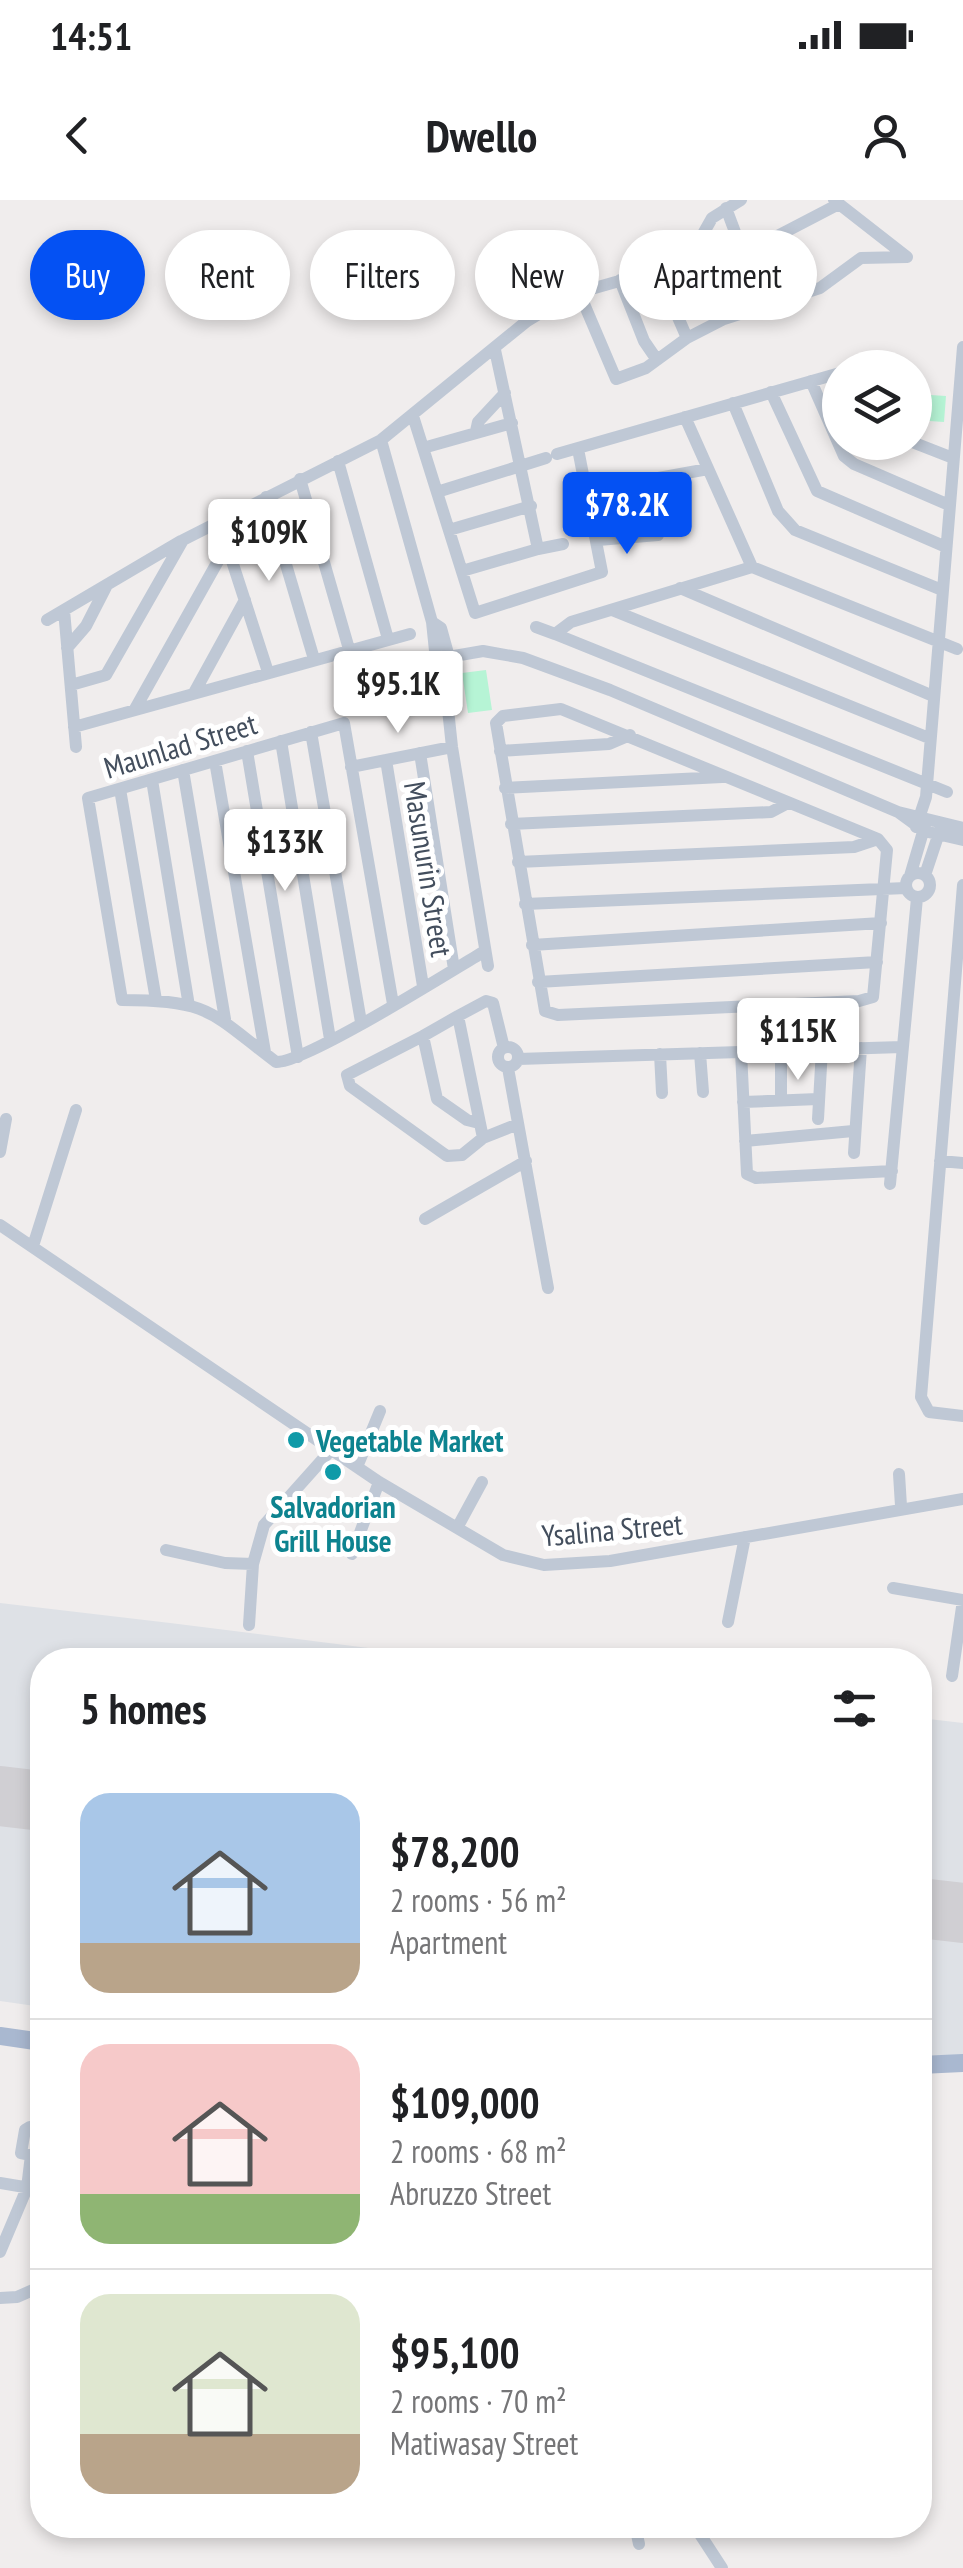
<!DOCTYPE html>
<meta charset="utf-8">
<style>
:root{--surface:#fff;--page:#f2f2f2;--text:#202124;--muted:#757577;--line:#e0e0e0;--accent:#0451f3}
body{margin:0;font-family:"PT Sans Narrow",sans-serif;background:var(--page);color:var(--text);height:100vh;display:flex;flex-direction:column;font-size:38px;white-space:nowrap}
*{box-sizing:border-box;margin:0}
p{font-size:32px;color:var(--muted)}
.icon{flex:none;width:55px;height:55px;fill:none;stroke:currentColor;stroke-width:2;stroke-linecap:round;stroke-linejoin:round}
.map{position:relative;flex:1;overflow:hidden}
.panel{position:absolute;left:30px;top:1448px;width:902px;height:890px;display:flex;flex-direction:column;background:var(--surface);border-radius:40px;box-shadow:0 5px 15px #0003}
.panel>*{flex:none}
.banner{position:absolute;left:30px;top:30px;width:905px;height:90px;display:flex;gap:20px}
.tools{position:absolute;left:822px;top:150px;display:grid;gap:20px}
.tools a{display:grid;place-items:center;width:110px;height:110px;border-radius:50%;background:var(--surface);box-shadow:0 5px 15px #0003;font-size:50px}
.price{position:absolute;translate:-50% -85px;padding:0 22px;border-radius:10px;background:#fff;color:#222;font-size:32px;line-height:65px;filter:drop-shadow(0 2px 5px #0008)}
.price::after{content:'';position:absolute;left:50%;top:60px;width:30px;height:22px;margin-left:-15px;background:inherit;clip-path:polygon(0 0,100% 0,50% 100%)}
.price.current{background:var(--accent);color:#fff}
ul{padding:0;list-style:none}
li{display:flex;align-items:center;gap:30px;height:250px;padding:0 50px}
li+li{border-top:2px solid var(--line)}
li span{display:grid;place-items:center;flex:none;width:280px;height:200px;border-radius:30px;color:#555}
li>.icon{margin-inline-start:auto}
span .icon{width:120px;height:120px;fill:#fffc;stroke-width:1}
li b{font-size:42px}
h2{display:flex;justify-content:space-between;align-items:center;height:120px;padding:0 50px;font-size:42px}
.tag{padding:0 35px;border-radius:45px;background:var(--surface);box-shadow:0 5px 15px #0003;font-size:35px;line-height:90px}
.tag.current{background:var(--accent);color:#fff}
.status{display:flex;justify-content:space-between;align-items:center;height:70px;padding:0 50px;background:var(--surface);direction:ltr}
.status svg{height:28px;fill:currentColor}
header{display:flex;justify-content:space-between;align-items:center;height:130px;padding:0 50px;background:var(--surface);font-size:45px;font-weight:700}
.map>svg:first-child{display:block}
.airport{fill:#dee1e6}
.green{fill:#b6f4d5}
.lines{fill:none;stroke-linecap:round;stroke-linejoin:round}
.runway{stroke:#d0cfd3;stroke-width:60}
.minor{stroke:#bfc8d5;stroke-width:12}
.major{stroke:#a9b8d0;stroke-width:18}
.culture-dot{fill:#0f9aa8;stroke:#fff;stroke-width:4}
.labels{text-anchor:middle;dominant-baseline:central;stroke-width:10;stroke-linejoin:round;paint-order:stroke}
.street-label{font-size:30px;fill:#434e5d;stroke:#fff}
.culture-label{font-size:30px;font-weight:bold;fill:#0d838f;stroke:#fff;text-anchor:start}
</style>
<div class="status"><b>14:51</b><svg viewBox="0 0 49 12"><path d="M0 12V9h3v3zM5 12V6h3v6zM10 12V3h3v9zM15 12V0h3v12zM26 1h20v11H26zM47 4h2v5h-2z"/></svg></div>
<header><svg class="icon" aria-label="back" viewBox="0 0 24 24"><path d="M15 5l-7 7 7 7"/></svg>Dwello<svg class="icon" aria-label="person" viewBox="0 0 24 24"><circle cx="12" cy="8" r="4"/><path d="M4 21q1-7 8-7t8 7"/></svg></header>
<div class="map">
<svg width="963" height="2368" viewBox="0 0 963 2368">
<rect width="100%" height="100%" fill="#f0eded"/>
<path class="airport" d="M 0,1403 L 170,1423 L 463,1460 L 42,1460 L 42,1807 L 0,1801 Z
M 920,1518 L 963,1523 L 963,1855 L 920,1856 Z"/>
<path class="green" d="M 915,194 L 946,196 L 944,222 L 915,220 Z
M 486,470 L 492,510 L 468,513 L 462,473 Z"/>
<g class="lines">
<path class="runway" d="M 0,1596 L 42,1601
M 920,1708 L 963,1713"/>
<path class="minor" d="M 834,0 L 907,57
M 726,8 L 762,104
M 694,50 L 724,119
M 743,54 L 837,5
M 658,71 L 687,138
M 620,80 L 644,141 L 657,160
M 579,92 L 616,179 L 646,168 L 687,138 L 724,119 L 820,88 L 861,58 L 907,57
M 811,181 L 844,256 L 854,264 L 949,305
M 771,192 L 817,291 L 946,347
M 733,203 L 778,311 L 795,330 L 942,390
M 413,216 L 475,413 L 602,372 L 578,249
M 685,217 L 752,367 L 957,449
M 476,231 L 478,222 L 505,193
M 381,240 L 432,422 L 438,480 L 447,500
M 912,242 L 953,258
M 423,248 L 512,223
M 557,254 L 840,173
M 338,261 L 388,439
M 300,279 L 349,449
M 587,291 L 708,269
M 437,292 L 546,258
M 266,297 L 314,459
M 219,321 L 268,472
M 449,330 L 531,306
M 598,340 L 658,335
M 538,349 L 563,344
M 752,367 L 571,422 L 555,434 L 947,592
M 462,371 L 538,349 L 495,150
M 680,388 L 933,496
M 64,410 L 76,547
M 612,410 L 929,538
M 47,420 L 181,341
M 432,422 L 441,428 L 449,457 L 447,500 L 452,547 L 488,766
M 536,427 L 555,434
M 67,448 L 86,426 L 106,387
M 437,459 L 483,451 L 523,458 L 610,490 L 898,612 L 924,631 L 963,640
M 71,485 L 106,475 L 183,340 L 381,240 L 527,121 L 570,95 L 672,66 L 694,50 L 712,18 L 741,0
M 194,493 L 245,400
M 135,509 L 227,345
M 561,509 L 878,639 L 887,650 L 873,797 L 859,801 L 558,815 L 545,811 L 496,523 L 503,516 Z
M 74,527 L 410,434
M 311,532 L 361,822
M 281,541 L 330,839
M 247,551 L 298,857
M 500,551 L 609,544 L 630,535
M 420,553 L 454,769
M 386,560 L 423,786
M 215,561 L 265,852
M 351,567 L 452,547
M 183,570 L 225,819
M 152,580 L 189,806
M 505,588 L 722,577
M 120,589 L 156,800
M 898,612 L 963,628
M 511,624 L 771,612 L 788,603
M 916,627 L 926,597 L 963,147
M 518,662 L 854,647 L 878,639
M906 685a12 12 0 1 1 24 0a12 12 0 1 1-24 0Z
M 925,675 L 940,630
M 910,676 L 925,625
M 963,685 L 921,1197 L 929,1212 L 963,1216
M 525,704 L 906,688
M 532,745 L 881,723
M 538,782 L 877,762
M 393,804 L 344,523 L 88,598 L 122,800 C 211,800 211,813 276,862 C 304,864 451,771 485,751
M 423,836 L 458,816
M498 857a10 10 0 1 1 20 0a10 10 0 1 1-20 0Z
M 504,848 L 493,803 L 486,801 L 458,816 L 483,938 L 518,924
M 741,852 L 747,974 L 756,978 L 892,971
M 700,853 L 703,892
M 660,854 L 662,893
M 518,859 L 902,847
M 508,868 L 548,1088
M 781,899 L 781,850
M 743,902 L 818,899
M 818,919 L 822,849
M 479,923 L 467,920 L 437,899 L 423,836 L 347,875 L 350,886 L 447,956 L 462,955 L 483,938
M 745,941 L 853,931
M 0,952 L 6,919
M 854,953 L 861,848
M 940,961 L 963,963
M 890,984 L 917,698
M 425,1019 L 526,961
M 0,1025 L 379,1282 L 503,1355 L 544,1365 L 610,1361 L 963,1299
M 33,1046 L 76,910
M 357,1267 L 380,1211
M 899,1274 L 901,1306
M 457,1328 L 482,1282
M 166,1350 L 225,1363 L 253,1364
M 352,1354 L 379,1282
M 893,1388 L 963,1400
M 728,1422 L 745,1337
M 249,1425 L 253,1364 L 264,1325 L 331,1250
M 952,1476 L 963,1400
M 31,1955 L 21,1953 L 25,1930 L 30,1927 L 42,1933
M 0,1983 L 42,1990
M 0,2052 L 27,1988 L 31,1955 L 39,1955 L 42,1941
M 0,2098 L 17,2097 L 42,2086
M 635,2325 L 639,2344
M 694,2325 L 722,2368"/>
<path class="major" d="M 0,1836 L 42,1842
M 920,1865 L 963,1863"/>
</g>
<g class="culture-dot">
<circle cx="296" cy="1240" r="10"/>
<circle cx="333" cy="1272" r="10"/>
</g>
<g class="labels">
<g class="street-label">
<text transform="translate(180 545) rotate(-17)">Maunlad Street</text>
<text transform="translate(429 669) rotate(81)">Masunurin Street</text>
<text transform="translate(612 1329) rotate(-5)">Ysalina Street</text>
</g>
<g class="culture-label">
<text x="316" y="1240">Vegetable Market</text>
<text x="333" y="1306" text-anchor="middle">Salvadorian<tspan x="333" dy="34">Grill House</tspan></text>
</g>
</g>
</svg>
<div class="tools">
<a><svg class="icon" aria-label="layers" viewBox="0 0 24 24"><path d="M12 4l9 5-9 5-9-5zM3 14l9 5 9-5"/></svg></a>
</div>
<b class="price current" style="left:627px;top:357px">$78.2K</b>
<b class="price" style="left:269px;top:384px">$109K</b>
<b class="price" style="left:398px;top:536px">$95.1K</b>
<b class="price" style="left:285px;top:694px">$133K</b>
<b class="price" style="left:798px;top:883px">$115K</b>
<div class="banner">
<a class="tag current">Buy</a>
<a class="tag">Rent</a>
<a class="tag">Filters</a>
<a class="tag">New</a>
<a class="tag">Apartment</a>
</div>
<section class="panel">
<h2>5 homes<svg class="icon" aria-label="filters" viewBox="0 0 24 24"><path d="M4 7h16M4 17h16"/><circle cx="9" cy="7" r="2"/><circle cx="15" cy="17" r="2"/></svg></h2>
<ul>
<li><span style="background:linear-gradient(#a9c7e8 75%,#b9a48a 0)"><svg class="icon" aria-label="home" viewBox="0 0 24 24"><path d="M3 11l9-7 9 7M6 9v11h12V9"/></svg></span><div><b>$78,200</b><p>2 rooms · 56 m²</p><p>Apartment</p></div></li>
<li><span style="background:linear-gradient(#f6c9c9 75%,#8fb573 0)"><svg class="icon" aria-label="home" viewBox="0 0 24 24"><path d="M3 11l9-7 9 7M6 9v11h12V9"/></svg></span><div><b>$109,000</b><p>2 rooms · 68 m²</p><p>Abruzzo Street</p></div></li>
<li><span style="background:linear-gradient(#dfe7d0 70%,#b9a48a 0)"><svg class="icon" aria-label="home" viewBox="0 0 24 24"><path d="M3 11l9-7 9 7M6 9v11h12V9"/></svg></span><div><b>$95,100</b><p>2 rooms · 70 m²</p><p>Matiwasay Street</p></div></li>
</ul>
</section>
</div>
